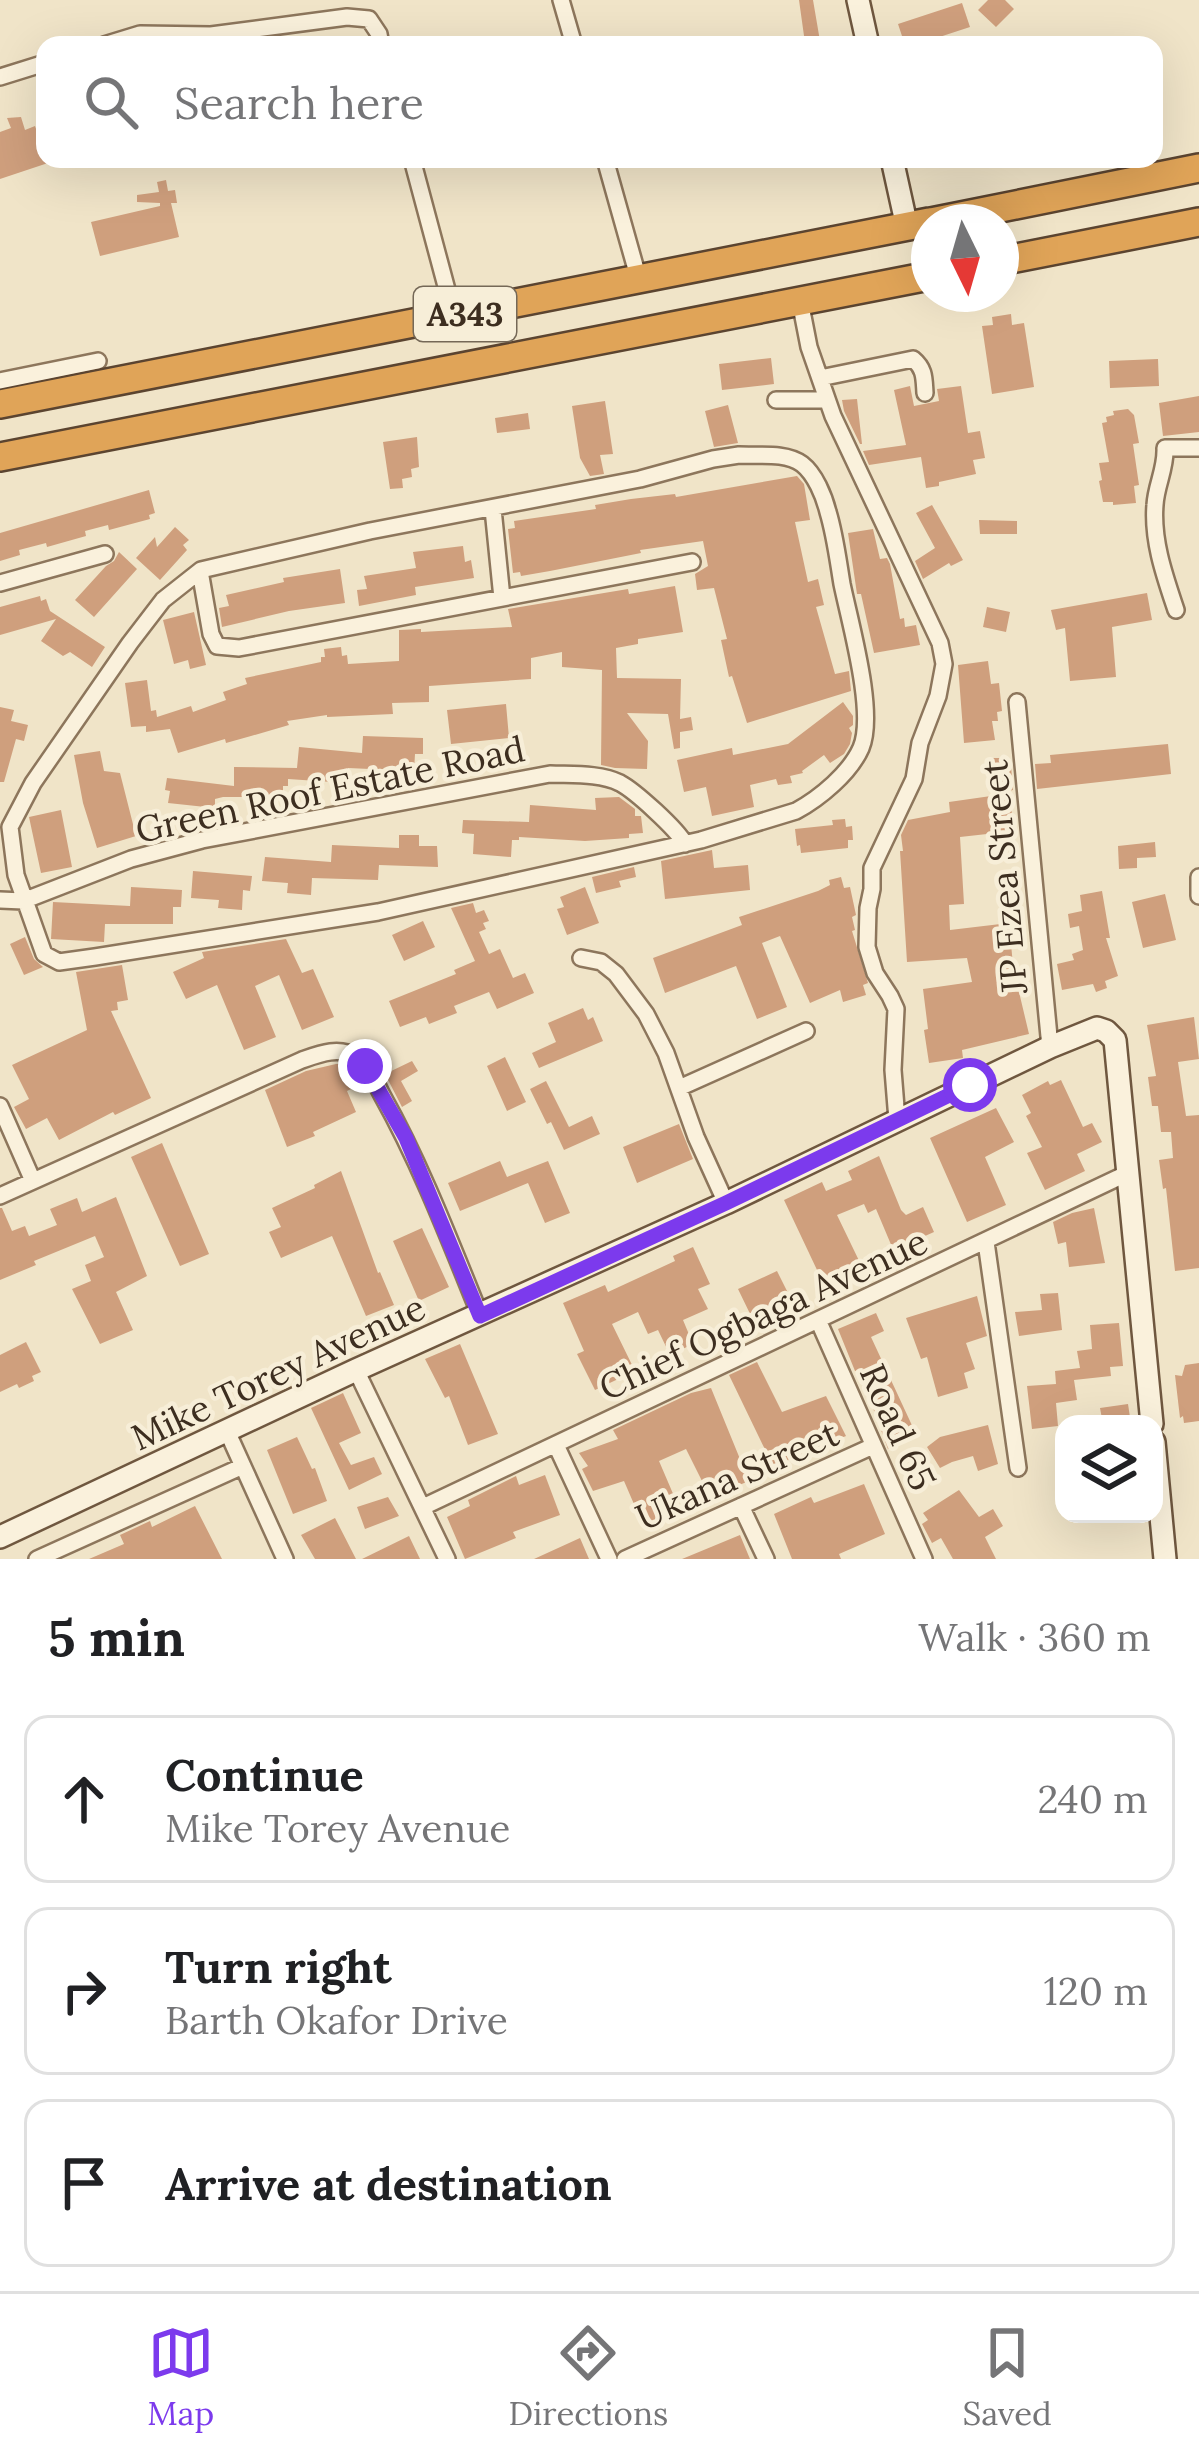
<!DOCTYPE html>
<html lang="en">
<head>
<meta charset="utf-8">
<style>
  :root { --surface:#fff; --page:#f2f2f2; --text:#202124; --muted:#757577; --line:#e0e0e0; --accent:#7c3aed }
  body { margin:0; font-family:Lora,serif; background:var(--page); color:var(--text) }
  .controls { position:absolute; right:36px; bottom:36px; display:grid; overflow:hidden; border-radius:24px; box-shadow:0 12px 48px #0002 }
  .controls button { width:108px; height:108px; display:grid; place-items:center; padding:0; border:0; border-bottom:3px solid var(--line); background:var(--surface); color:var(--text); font:60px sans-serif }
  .compass { position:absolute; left:911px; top:204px; width:108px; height:108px; border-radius:50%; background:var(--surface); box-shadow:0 12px 48px #0002; rotate:175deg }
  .stop { position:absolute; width:36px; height:36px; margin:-27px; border:9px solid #7c3aed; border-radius:50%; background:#fff }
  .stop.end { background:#7c3aed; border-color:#fff; box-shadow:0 3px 12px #0008 }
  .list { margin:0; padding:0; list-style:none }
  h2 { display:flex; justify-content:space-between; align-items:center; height:156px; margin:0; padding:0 48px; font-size:51px }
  h2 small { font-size:39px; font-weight:400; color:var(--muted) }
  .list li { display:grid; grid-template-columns:78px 1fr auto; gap:36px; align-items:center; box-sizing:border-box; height:168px; margin:0 24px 24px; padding:0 24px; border:3px solid var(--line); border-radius:24px }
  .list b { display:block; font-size:45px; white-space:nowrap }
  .list p { margin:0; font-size:39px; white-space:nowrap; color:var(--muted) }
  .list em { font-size:39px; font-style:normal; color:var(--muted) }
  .icon { flex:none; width:66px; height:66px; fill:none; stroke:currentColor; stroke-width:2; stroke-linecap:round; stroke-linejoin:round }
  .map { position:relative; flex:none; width:1199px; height:1559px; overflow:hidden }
  .search { position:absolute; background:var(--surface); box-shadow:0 12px 48px #0002; left:36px; right:36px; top:36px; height:132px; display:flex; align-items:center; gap:30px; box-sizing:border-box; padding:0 42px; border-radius:24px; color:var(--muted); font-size:45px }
  .sheet { height:732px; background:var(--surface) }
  nav { display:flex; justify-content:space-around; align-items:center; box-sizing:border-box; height:168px; border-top:3px solid var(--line); background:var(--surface); font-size:33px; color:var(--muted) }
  nav a { display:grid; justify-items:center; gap:6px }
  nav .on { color:var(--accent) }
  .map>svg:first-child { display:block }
</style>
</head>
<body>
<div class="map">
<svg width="1199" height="1559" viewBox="0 0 1199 1559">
  <rect width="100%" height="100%" fill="#f0e4c8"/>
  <path fill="#cf9f7d" d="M799 0H813L820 41 805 43Z
    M988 0H1005L1014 9 996 27 978 10Z
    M962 3 970 27 915 45H905L898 24Z
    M21 117 25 130 35 126 48 163 0 179V132L11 128 7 118Z
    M166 180 168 191 175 190 177 203H171L179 237 100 256 91 222 160 206V203L137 202V195L159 192 157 182Z
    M1011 314 1012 325 1024 323 1034 387 992 394 982 326 993 325 992 317Z
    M771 358 774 384 722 390 719 364Z
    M1158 359 1159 386 1110 388 1109 361Z
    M910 386 914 406 939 401 937 389 961 386 968 433 980 431 985 458 973 460 976 474 939 482V486L926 488 921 457 869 465 863 451 906 445 894 390Z
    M1199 396V432L1163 436 1159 403Z
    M857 399 862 444H860L844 411 842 400Z
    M605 401 613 454 600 455 604 474 590 476 580 458 572 406Z
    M728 405 738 443 714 447 705 411Z
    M1128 409 1134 415 1139 443 1133 444 1139 485 1134 486 1136 503 1113 505V502H1103L1099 481 1102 480 1099 463 1109 462 1102 423 1107 422 1106 417 1114 415 1113 411Z
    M528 413 530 429 497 433 495 418Z
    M417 437 419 467 411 469 412 477 402 479 403 488 390 489 383 442Z
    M797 476 804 484 810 520 795 522 808 582 818 579 824 605 816 607 835 674 849 671 851 691 747 723 732 676 729 677 721 640 727 639 714 588 697 590 695 574 708 566 703 541 640 550 641 553 550 571 521 576 520 572 513 573 508 529 515 528 514 521 596 509 595 505 631 499 675 494 676 497Z
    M149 490 155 513 149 515 150 519 109 530 108 525 85 531 86 536 47 547 46 543 19 550 20 555 0 561V533Z
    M932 505 963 560 951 566 949 563 923 579 915 561 935 548 916 513Z
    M979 520 1017 521V534H980Z
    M175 527 189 540 183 545 187 550 160 580 136 558 155 537 157 547Z
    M873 529 880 559 887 558 890 564 900 619 904 618 905 627 916 625 920 645 874 653 861 594H857L848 533Z
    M463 546 465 562 471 560 474 578 415 587 416 595 359 606 357 590 367 589 364 576 416 568 413 552Z
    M119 552 137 569 94 617 75 600 106 566 114 561Z
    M340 569 345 603 289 611 222 627 219 608 229 606 226 595 284 582 283 578Z
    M675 586 683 632 638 639V644L616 648 617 678 681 679 680 719 691 717 693 730 680 732V748L674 749 668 714 627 713 648 741 647 769 615 768 601 765 602 670 562 667V652L531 658V679L429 686V702L392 703 393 714 327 717V715L287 721 289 725 251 736 226 743 225 739 178 753 170 729 146 732V726L131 727 125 683 147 680 151 711 156 710 157 717 191 706 193 712 226 700 223 692 247 684 245 678 321 662V657H325L324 649 341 647 342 656 347 655 348 664 399 661V630L421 629V632L512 627 508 609 628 589 629 594Z
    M1147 593 1152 620 1112 627 1116 677 1070 681 1065 628 1056 630 1051 610Z
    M40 596 41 601 46 599 50 611 105 647 92 667 70 652 63 656 41 641 56 619 0 635V607Z
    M987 607 1010 612 1006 632 983 627Z
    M194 612 206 665 190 669 188 660 174 664 163 620Z
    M988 661 991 684 999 683 1002 711 997 712 998 721H992L995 740 964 743 958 665Z
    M843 702 853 716V725L849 728 852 733 850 744 844 754 830 763 824 755 802 771 803 773 790 776 792 783 778 785 776 779 750 785 754 807 712 816 706 787 684 792 677 760 732 748 733 755 788 744Z
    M506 704 509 738 451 744 447 710Z
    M0 707 14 710 11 721 28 725 24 741 16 739 4 782H0Z
    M363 736 423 738V754H415L414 771 348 768 347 783 288 779V786H283V797H223L215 799V808L168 803 170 791 165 790 167 778 234 786V767L297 768 299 747 362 753Z
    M1168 744 1171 774 1037 789 1035 764 1051 763 1050 755Z
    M100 751 104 771 120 773 136 836 97 848 83 803 74 755Z
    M991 758H1008V766H1011L1013 790 1009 791 1014 831 960 837 964 904 949 905 950 930 1009 923 1013 965H1017L1022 991 1019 992 1029 1034 962 1050 963 1058 929 1063 924 1030 928 1029 923 989 972 982 967 958 907 962 900 851H903L901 835 908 820 950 812 949 802 991 796Z
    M619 797 635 809V816H641L643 833 629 834V838L585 841 519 837V840H512L511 857 473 854 474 834 462 833 463 820 529 822 530 805 596 810 595 798Z
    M61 810 72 867 41 873 29 817Z
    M845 819 846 827 852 826 853 840H848V848L801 853 800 845 797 846 795 829 833 825 832 820Z
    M399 835H419V846H437L438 867 379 865 378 880 312 878 311 895 287 893 288 883 262 881 265 857 331 862 332 845 399 848Z
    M1155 842 1156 857 1137 858V868L1119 869 1118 846Z
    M712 850 714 868 748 865 750 890 665 899 661 861Z
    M634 867 636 877 619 881 621 887 596 893 592 877Z
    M193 871 252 876 250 891 243 890 242 910 218 908 219 900 191 898Z
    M841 877 844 888 850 887 856 915 852 917 855 930 852 931 868 983 863 985 866 995 843 1002 840 990 810 1003 780 936 762 943 787 1007 757 1019 736 966 665 993 653 958 742 925 739 917 818 891 830 885 829 880Z
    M131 887 182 890 181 907H173V924H105L104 942 51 939 53 902 130 906Z
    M585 887 599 923 567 935 557 909 564 907 560 897Z
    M1102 891 1110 938H1106L1118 976 1105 981 1107 988 1096 992 1093 984 1062 990 1057 964 1074 960 1072 954 1083 950 1079 926 1070 928 1068 914 1082 911 1080 895Z
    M1165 894 1176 940 1143 948 1132 902Z
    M473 903 476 913 484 910 489 921 483 923 486 929 479 932 489 954 500 949 513 978 525 973 534 993 497 1009 489 992 454 1006 457 1013 429 1024 426 1017 400 1027 389 1001 456 974 454 970 475 961 451 908Z
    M423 921 435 947 404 961 392 935Z
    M25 937 34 959 43 967 24 975 10 944Z
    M286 939 302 973 313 969 334 1017 302 1030 279 975 255 986 276 1037 244 1050 217 985 186 999 173 972 204 958 202 952Z
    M122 965 128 1000 117 1002 118 1010 111 1011 151 1098 115 1115 113 1112 59 1140 47 1118 26 1129 14 1107 29 1099 12 1065 87 1030 76 972Z
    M583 1008 588 1020 593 1017 603 1041 539 1068 532 1053 556 1042 548 1023Z
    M1194 1017 1199 1059 1178 1062 1186 1116 1199 1115V1268L1175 1271 1166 1188 1163 1189 1159 1160 1173 1158 1171 1132H1161L1158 1106H1152L1148 1077 1156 1076 1147 1025Z
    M505 1057 526 1102 507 1111 487 1066Z
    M412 1061 418 1071 401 1081 412 1101 402 1107 385 1074Z
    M336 1064H339L351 1089 347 1091 356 1112 313 1132 315 1136 287 1147 265 1090 306 1071Z
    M1061 1080 1083 1127 1092 1123 1102 1142 1077 1154 1085 1171 1045 1190 1027 1153 1042 1147 1026 1116 1031 1113 1022 1095 1048 1081 1050 1085Z
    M546 1081 569 1127 592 1116 600 1134 564 1150 551 1122 547 1124 530 1089Z
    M996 1108 1014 1142 985 1157 1006 1205 967 1222 930 1138Z
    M679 1124 693 1159 637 1183 623 1147Z
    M162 1143 209 1254 180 1266 131 1157Z
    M879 1156 901 1210 906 1215 923 1207 934 1232 916 1240 918 1244 895 1254 876 1209 868 1213 864 1204 837 1215 864 1271 826 1289 784 1200 822 1182 826 1191 852 1180 848 1171Z
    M500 1161 507 1177 548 1161 570 1213 545 1223 528 1183 460 1211 448 1183Z
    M341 1171 378 1273 380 1272 394 1305 366 1316 332 1236 281 1258 269 1232 281 1227 272 1208 315 1188 314 1185Z
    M116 1197 147 1276 116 1292 133 1330 100 1344 72 1289 91 1281 85 1265 104 1257 95 1236 34 1261 36 1265 0 1280V1208H2L12 1231 25 1226 29 1236 57 1225 50 1209 77 1198 82 1212Z
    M1094 1208 1105 1263 1069 1267 1066 1242 1058 1244 1053 1222 1072 1213Z
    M422 1228 449 1287 419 1301 393 1241Z
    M693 1247 710 1284 698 1289 708 1309 683 1320 693 1344 670 1355 658 1330 648 1334 638 1312 612 1324 635 1371 595 1390 577 1354 584 1351 563 1303 605 1285 608 1292 675 1261 673 1256Z
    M777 1271 793 1303 754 1322 738 1289Z
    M1058 1293 1062 1330 1019 1336 1015 1312 1042 1310 1040 1294Z
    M977 1296 987 1336 966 1343 975 1369 964 1373 968 1388 938 1397 927 1357 921 1359 906 1318Z
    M876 1313 884 1331 871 1337 916 1434 888 1449 859 1370 855 1371 838 1329Z
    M1119 1323 1123 1366 1110 1367 1111 1376 1074 1380 1077 1400 1056 1403 1058 1426 1032 1429 1027 1386 1056 1384 1055 1371 1080 1368 1077 1351 1092 1349 1090 1325Z
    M26 1342 41 1372 32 1376 34 1381 19 1388 17 1384 0 1392V1355Z
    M460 1344 498 1434 468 1445 449 1396 445 1398 425 1359Z
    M757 1362 782 1412 826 1396 846 1436 773 1466 729 1375Z
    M1199 1363V1421L1184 1423 1183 1416 1180 1418 1175 1375 1182 1376 1185 1365Z
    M711 1388 749 1481 710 1497 686 1449 659 1461 680 1510 643 1525 624 1481 593 1491 582 1469 588 1466 579 1453 618 1439 613 1430 691 1393Z
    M343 1393 361 1433 339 1443 351 1465 374 1457 382 1474 349 1490 311 1408Z
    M1128 1404 1131 1424H1103L1100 1408Z
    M988 1425 998 1464 978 1471 973 1456 952 1462 940 1468 927 1447 940 1437Z
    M297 1437 312 1469 315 1468 327 1501 293 1514 267 1450Z
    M545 1475 560 1515 513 1532 516 1538 465 1559 447 1517 470 1506 468 1500 516 1476 519 1485Z
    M864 1484 885 1534 839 1554 841 1559H792L774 1514 811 1497 814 1503Z
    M959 1490 979 1517 993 1509 1003 1526 985 1537 996 1559H953L941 1538 932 1543 922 1524 928 1520 923 1513Z
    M388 1497 399 1516 365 1529 357 1507Z
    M195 1506 222 1559H89L124 1544 120 1535 150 1521 152 1527Z
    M335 1518 356 1559H315L301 1535Z
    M740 1535 750 1559H682Z
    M409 1536 420 1559H362Z
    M580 1538 589 1559H534Z"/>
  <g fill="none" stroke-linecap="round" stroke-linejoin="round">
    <g stroke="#8d765c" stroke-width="20">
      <path id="street" d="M561 0 574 45
        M104 45 140 34 211 35 347 17 369 19 379 34 381 45
        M0 77 45 63
        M412 159 454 316
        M605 159 639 280
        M800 301 809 347 833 416 940 643 944 664 938 696 920 743 914 779 872 868V889L868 908 867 947 875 973 890 996 896 1009 893 1070 897 1120
        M820 378 913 359C925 369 924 378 925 393
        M0 381 98 361
        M776 400H827
        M739 455C759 456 786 452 802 464 815 474 824 496 828 512 835 535 838 560 842 584 850 623 876 713 861 748 850 773 820 798 796 811L701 840 378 912 95 957 59 962 44 954 16 875 10 827 33 783 130 643 163 600 201 570 370 531 640 479 713 459Z
        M493 509 502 598
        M200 571 211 634 217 646 239 648 692 562
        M0 583 105 554
        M1176 610C1165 577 1152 541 1155 505 1156 485 1166 469 1165 448H1199
        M1017 702 1050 1047
        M1199 877V896
        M0 900 23 901 131 859 202 840 550 774C572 775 600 773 620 783 635 791 677 829 685 844
        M581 958 601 962 616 974 646 1014 666 1053 696 1137 726 1203
        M679 1088 806 1031
        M0 1106 33 1181
        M0 1196 302 1060C319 1054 339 1046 356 1057 368 1064 375 1082 382 1095 421 1165 450 1241 480 1315
        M986 1242 1018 1468
        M818 1320 924 1559
        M356 1370 447 1559
        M227 1431 285 1559
        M556 1445 609 1559
        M741 1506 766 1559
        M423 1507 1128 1173
        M37 1559 243 1466
        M625 1559 873 1446"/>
    </g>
    <g stroke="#6f573f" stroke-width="26">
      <path id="secondary" d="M858 0 868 45
        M892 159 907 227
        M1154 1442 1165 1559
        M0 1537 356 1370 726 1203 1050 1047 1097 1028 1106 1031 1115 1040 1152 1424"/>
    </g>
    <g stroke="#5b4430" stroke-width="32">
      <path id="highway" d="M931 222 1199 168
        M1001 261 1199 222
        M0 404 929 222
        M0 457 929 276"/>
    </g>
    <use href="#street" stroke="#faf1dc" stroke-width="15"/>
    <use href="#secondary" stroke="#faf1dc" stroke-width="21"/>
    <use href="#highway" stroke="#e0a458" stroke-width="27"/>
  </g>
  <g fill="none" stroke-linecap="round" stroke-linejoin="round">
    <path stroke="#7c3aed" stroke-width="15" d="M365 1066 406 1138 480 1316 726 1203 970 1085"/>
  </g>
  <g text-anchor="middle" stroke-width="9" stroke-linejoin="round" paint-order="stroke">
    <rect fill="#f7eed8" stroke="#756857" stroke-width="3" x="414" y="287" width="102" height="54" rx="9"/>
    <g font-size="33" font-weight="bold" fill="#3d2e20">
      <text x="465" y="326">A343</text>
    </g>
    <g font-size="36" fill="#3d2e20" stroke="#f7eed8">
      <text transform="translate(330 789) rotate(-12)" y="13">Green Roof Estate Road</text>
      <text transform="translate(1004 877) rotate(-95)" y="13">JP Ezea Street</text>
      <text transform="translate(763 1314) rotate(-25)" y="13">Chief Ogbaga Avenue</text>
      <text transform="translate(278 1372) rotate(-25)" y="13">Mike Torey Avenue</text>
      <text transform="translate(898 1427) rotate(66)" y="13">Road 65</text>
      <text transform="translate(737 1475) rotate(-24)" y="13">Ukana Street</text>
    </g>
  </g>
</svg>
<div class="controls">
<button><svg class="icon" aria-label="layers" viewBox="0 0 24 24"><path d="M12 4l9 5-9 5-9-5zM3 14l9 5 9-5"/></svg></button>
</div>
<svg class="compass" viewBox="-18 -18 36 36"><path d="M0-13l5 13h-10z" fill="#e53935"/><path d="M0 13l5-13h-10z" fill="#757577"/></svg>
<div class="stop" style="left:970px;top:1085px"></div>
<div class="stop end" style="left:365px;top:1066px"></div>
<div class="search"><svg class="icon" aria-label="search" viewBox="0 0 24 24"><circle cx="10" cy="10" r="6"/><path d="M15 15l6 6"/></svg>Search here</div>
</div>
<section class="sheet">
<h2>5 min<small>Walk · 360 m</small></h2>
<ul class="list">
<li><svg class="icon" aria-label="ahead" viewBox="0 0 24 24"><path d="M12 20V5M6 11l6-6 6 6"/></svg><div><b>Continue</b><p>Mike Torey Avenue</p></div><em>240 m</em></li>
<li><svg class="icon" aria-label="right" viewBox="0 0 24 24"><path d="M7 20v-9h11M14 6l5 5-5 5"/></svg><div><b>Turn right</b><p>Barth Okafor Drive</p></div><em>120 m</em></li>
<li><svg class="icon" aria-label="arrive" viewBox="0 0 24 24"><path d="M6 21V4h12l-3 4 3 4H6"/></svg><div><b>Arrive at destination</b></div></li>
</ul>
</section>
<nav>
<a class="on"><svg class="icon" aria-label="map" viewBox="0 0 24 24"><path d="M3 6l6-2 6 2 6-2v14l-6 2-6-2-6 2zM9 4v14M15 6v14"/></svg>Map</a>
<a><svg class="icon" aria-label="directions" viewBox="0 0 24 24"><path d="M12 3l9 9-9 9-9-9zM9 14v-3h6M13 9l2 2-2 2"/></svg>Directions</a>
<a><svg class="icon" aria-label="saved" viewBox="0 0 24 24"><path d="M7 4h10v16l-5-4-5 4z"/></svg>Saved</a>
</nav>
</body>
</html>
